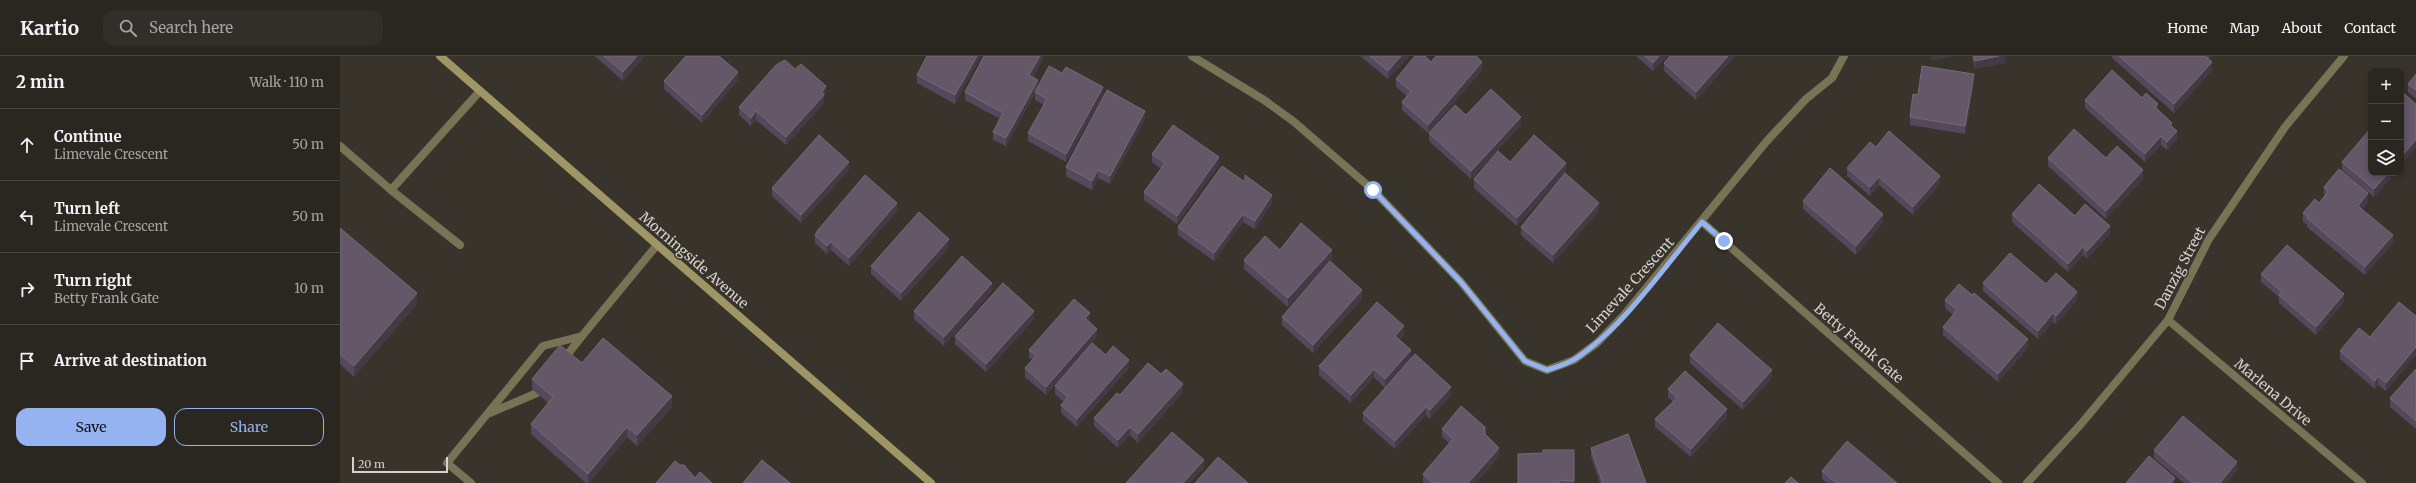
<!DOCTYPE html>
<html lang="en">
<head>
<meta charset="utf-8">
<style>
  :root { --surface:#2a2721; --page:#322f2a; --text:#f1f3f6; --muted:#a5a5a5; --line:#46443f; --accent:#95b2f1 }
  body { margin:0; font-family:Merriweather,serif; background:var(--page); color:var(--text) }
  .controls { position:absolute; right:12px; top:12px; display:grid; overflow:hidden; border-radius:8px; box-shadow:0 2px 6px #0003 }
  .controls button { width:36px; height:36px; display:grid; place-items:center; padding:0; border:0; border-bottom:1px solid var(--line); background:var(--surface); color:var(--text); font:20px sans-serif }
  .scale { position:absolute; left:12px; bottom:10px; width:96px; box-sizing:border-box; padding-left:4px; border:2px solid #d5d2cd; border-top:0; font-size:11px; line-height:14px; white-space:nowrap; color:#d5d2cd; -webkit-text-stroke:3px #38342c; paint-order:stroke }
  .stop { position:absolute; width:12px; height:12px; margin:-9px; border:3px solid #95b2f1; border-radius:50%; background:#fff }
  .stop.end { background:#95b2f1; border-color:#fff; box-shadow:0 1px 4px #0008 }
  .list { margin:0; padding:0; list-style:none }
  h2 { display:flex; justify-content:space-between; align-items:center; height:52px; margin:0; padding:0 16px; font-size:17px }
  h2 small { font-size:13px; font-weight:400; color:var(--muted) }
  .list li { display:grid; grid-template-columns:26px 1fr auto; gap:12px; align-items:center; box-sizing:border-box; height:72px; padding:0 16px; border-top:1px solid var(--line) }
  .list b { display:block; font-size:15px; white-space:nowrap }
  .list p { margin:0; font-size:13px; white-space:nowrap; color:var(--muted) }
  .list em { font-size:13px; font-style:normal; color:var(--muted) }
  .actions { display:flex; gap:8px; padding:12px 16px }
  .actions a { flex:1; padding:9px 0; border:1px solid var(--accent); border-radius:12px; text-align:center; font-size:14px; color:var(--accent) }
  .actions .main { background:var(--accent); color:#111 }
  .icon { flex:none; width:22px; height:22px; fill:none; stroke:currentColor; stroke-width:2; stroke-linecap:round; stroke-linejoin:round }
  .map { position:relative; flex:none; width:2076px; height:427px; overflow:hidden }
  header { display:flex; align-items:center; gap:24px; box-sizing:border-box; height:56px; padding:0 20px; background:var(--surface); border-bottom:1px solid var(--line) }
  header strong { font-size:19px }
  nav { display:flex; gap:22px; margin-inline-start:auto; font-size:14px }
  .search { width:280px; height:36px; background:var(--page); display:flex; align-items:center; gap:10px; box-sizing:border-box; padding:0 14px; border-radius:12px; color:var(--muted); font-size:15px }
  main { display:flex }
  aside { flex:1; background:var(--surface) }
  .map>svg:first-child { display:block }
</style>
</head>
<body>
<header>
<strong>Kartio</strong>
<div class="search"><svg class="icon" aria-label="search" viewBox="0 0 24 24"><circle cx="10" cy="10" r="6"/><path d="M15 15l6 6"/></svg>Search here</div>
<nav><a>Home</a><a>Map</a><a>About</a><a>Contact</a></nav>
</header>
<main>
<aside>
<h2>2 min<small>Walk · 110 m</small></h2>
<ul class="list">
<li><svg class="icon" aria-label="ahead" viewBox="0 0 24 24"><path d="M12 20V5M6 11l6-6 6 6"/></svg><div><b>Continue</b><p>Limevale Crescent</p></div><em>50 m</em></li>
<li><svg class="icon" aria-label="left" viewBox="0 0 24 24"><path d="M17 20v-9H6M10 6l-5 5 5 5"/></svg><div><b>Turn left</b><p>Limevale Crescent</p></div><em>50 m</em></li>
<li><svg class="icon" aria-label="right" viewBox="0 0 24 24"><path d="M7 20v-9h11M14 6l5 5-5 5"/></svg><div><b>Turn right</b><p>Betty Frank Gate</p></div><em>10 m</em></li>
<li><svg class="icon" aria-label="arrive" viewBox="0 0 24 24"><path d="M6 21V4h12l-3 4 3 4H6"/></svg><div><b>Arrive at destination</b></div></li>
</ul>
<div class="actions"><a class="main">Save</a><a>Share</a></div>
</aside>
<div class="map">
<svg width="2076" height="427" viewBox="0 0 2076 427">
  <rect width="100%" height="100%" fill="#38342c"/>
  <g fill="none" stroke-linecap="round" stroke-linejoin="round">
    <path stroke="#787354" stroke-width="8" d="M0 90 51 134 140 35
      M51 134 120 189
      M224 303 242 280
      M150 357 197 337
      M131 427 107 407 203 290 242 280 317 189"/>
    <path stroke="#787354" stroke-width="8" d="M852 0 924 44 953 65 1033 134 1121 226 1185 305 1207 314 1234 304 1257 287 1284 259 1426 86 1466 43 1492 22 1504 0
      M1362 166 1658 427
      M1828 264 2022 427
      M1687 427 1741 368 1828 264 1869 183 1945 71 2004 0"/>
    <path stroke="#9e9664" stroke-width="8" d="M100 0 591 427"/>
  </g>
  <path fill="#56485c" d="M255 0H304V1L283 25Z
    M587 0H641L615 48 577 27V19Z
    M703 0V2L693 21 698 31 763 39 726 106 688 85V77L704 49 695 44V37L666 90 653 84V76L660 63 625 44V36Z
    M1020 0H1069L1048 23Z
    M1296 0H1327L1313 15Z
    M1330 0H1395L1356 44 1324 15V7Z
    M1632 0H1665V7L1635 13Z
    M1772 0H1872L1869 4 1872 14 1834 57 1772 2Z
    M1091 6 1142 14 1088 77 1062 54V46L1067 40 1056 31V23Z
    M455 13 486 38 484 40V47L446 89 416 64 411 70 399 59V51Z
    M2076 18V43L2068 36V28Z
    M398 24 362 67 324 33V25Z
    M1634 27 1625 78 1570 69V61L1578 39Z
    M1802 42 1818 54 1832 71 1837 83 1827 94 1821 89 1805 106 1745 52V44Z
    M1126 59 1181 69 1131 123 1089 85V77Z
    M805 63 770 128 758 122 752 134 726 120V111Z
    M1536 91 1600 128 1573 159 1539 129 1530 140 1507 120V112Z
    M812 98 879 109 837 168 804 144V136L821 113 812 106Z
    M1708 102H1766L1803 123 1766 163 1708 110Z
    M1170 106 1226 115 1177 170 1134 132V123Z
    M2002 106 2031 117H2055L2034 141 2002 114Z
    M509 114 461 167 432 140V132Z
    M1984 131 2028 146 2022 153 2053 187 2025 219 1967 171V168L1963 166V157L1979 147 1985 140 1984 139Z
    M1463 145 1543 166 1516 199 1463 153Z
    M932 147 915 173 903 166 874 205 838 179V171Z
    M557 155 509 210 491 194 487 198 475 187V179Z
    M1259 155 1213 207 1181 179V171Z
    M1672 158 1735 160 1770 178 1747 203 1743 199 1728 216 1672 166Z
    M0 172 77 248 14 321 0 308Z
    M609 191 561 245 531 218V210Z
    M940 194 992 202 948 251 904 213V204Z
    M1921 218 2004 246 1976 279 1939 247V241L1921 226Z
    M1643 227 1706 228 1737 244 1716 268 1713 266 1698 283 1643 235Z
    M652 235 604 290 574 263V255Z
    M1022 243 973 297 942 269V261Z
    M1605 244 1688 292 1658 326 1603 279V271L1613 259 1605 252Z
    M2076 260V299L2046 335 2038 329 2035 333 2000 303V295Z
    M694 263 646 316 615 288V280Z
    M750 265 749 266 757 281 706 339 685 321V312L692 304 689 302V294Z
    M1064 279 1059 284 1071 302 1111 339 1090 363 1086 359 1055 393 1023 365V357L1045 332 1034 321 1011 347 979 319V310Z
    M766 299 789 312 737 371 721 357V349L724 346 715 338V330Z
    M1350 299 1432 322 1403 354 1350 307Z
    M242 307 332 351 297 390 287 381 249 427H246L191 378V368L208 347 192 333V323Z
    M2076 313V373L2050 351V342Z
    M821 318 843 336 798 387 790 379 778 392 754 370V362L780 339Z
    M1328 333 1387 361 1351 401 1315 371V363L1333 346 1328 341Z
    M1102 373 1145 378 1159 400 1136 427H1084L1083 426V418L1109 387 1102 381Z
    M1251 392 1306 427H1260L1251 400Z
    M1234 394V427H1178L1203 397Z
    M1814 394 1897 414 1887 427H1844L1814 402Z
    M1482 415 1557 427H1487L1482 423Z"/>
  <path fill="#443a43" d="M297 0H304V1L283 25V16Z
    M637 0H641L615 48V39Z
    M700 0H703V2L689 27V19Z
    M1061 0H1069L1048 23V15Z
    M1319 0H1327L1313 15V7Z
    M1388 0H1395L1356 44V36Z
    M1591 0H1615L1591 5Z
    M1659 0H1665V7L1635 13V5Z
    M1869 0H1872L1869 4Z
    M1142 6V14L1088 77V69Z
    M1872 6V14L1834 57V48Z
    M398 16V24L362 67V59Z
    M1634 18V27L1625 78V70Z
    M698 24V32L666 90V82Z
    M486 30V38L484 40V47L446 89V81Z
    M763 31V39L726 106V98Z
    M1818 48V56L1815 51Z
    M416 55V64L411 70V62Z
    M805 55V63L770 128V120Z
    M1181 61V69L1131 123V115Z
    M1837 75V83L1827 94V86Z
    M1821 80V89L1805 106V98Z
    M2076 84V92L2061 110V101Z
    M879 101V109L837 168V160Z
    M509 106V114L461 167V159Z
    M1226 107V115L1177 170V162Z
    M758 114V122L752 134V125Z
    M1803 114V123L1766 163V155Z
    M2048 117H2055L2034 141V133Z
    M1600 120V128L1573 159V151Z
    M1539 121V129L1530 140V131Z
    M2028 137V146L2018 158V150Z
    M932 139V147L915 173V165Z
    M557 147V155L509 210V202Z
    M1259 147V155L1213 207V199Z
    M903 158V166L874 205V197Z
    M1543 158V166L1516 199V190Z
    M1770 170V178L1747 203V195Z
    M2053 179V187L2025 219V211Z
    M609 183V191L561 245V237Z
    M491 186V194L487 198V190Z
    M1743 191V199L1728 216V208Z
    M992 194V202L948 251V242Z
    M652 227V235L604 290V281Z
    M1022 234V243L973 297V289Z
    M1737 236V244L1716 268V260Z
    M77 237V248L14 321V310Z
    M2004 238V246L1976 279V271Z
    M694 255V263L646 316V308Z
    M750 257V265L745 270V262Z
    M1713 257V266L1698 283V275Z
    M1064 270V279L1055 288V280Z
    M757 273V281L706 339V331Z
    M1688 283V292L1658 326V318Z
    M2076 291V299L2046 335V327Z
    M1071 294V302L1045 332V323Z
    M789 304V312L737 371V363Z
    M1034 313V321L1011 347V339Z
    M1432 314V322L1403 354V346Z
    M2038 320V329L2035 333V325Z
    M843 328V336L798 387V378Z
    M1111 331V339L1090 363V354Z
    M332 340V351L297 390V379Z
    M1086 351V359L1055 393V385Z
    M1387 353V361L1351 401V393Z
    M287 371V381L249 427H248V418Z
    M790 371V379L778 392V384Z
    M1159 392V400L1136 427H1128Z
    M864 404V412L850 427H843Z
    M1897 406V414L1887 427H1880Z
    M1835 422V427H1831Z"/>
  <path fill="#635768" stroke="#756a78" d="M264 0H297L283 16Z
    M346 0H379L398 16 362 59 324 25Z
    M587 0H637L615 39 577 19Z
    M644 0H700L689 19 698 24 666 82 653 76 663 57 625 36Z
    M1030 0H1061L1048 15Z
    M1075 0H1085L1091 6 1096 0H1136L1142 6 1088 69 1062 46 1071 35 1056 23Z
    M1305 0H1319L1313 7Z
    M1330 0H1388L1356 36 1324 7Z
    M1634 0H1659L1635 5Z
    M1779 0H1865L1872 6 1834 48Z
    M445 4 455 13 461 8 486 30 482 36 484 39 446 81 416 55 411 62 399 51 436 9Z
    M709 10 722 17 726 11 763 31 726 98 688 77 707 43 695 36Z
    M1582 10 1634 18 1625 70 1570 61 1573 38 1578 39Z
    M1772 14 1802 42 1806 37 1818 48 1815 51 1832 67 1830 69 1837 75 1827 86 1821 80 1805 98 1745 44Z
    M2076 18V34L2068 28Z
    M1151 33 1181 61 1131 115 1089 77 1115 49 1126 59Z
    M767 34 805 55 770 120 758 114 752 125 726 111Z
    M2062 36 2076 48V84L2061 101V37Z
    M833 69 879 101 837 160 804 136 825 107 812 98Z
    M2031 72V117H2048L2034 133 2002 106Z
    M1734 73 1766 102 1777 90 1803 114 1766 155 1708 102Z
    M1549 75 1600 120 1573 151 1539 121 1530 131 1507 112 1530 86 1536 91Z
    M479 79 509 106 461 159 432 132Z
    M1194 79 1226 107 1177 162 1134 123 1158 95 1170 106Z
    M882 110 905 126V119L932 139 915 165 903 158 874 197 838 171Z
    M1490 112 1543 158 1516 190 1463 145Z
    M1999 113 2028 137 2018 150 2053 179 2025 211 1967 162 1968 160 1963 157 1975 143 1979 147 1988 136 1984 131Z
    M1225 117 1259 147 1213 199 1181 171Z
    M525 119 557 147 509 202 491 186 487 190 475 179 478 174Z
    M1699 128 1735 160 1745 148 1770 170 1747 195 1743 191 1728 208 1672 158Z
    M579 156 609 183 561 237 531 210Z
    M961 167 992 194 948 242 904 204 925 180 940 194Z
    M0 172 77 237 14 310 0 298Z
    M1947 189 2004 238 1976 271 1939 239 1942 236 1921 218Z
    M1670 197 1706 228 1716 217 1737 236 1716 260 1713 257 1698 275 1643 227Z
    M622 200 652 227 604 281 574 255Z
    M990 205 1022 234 973 289 942 261Z
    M663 227 694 255 646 308 615 280Z
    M1619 228 1632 239 1634 237 1688 283 1658 318 1603 271 1617 254 1605 244Z
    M734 243 750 257 745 262 757 273 706 331 685 312 696 300 689 294Z
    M1037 246 1064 270 1055 280 1071 294 1045 323 1034 313 1011 339 979 310Z
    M2059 246 2076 260V291L2046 327 2038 320 2035 325 2000 295 2019 272 2030 281Z
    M1378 267 1432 314 1403 346 1350 299Z
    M263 282 332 340 297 379 287 371 248 418 191 368 213 341 192 323 220 289 242 307Z
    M752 287 766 299 773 290 789 304 737 363 721 349 728 341 715 330Z
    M1075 298 1111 331 1090 354 1086 351 1055 385 1023 357Z
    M808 307 821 318 826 313 843 328 798 378 790 371 778 384 754 362 777 337 780 339Z
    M2076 313V365L2050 342Z
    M1345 315 1387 353 1351 393 1315 363 1337 342 1328 333Z
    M1121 350 1145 371V378L1159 392 1128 427H1093L1083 418 1113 383 1102 373Z
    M1843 360 1897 406 1880 427H1853L1814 394Z
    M832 376 864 404 843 427H786Z
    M1288 378 1306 427H1263L1251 392Z
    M1507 385 1557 427H1496L1482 415Z
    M1203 394H1234V425L1219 424V427H1178V398L1203 397Z
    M1809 400 1835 422 1831 427H1786Z
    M878 401 908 427H855Z
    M422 404 450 427H403Z
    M335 405 340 409H344L355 422 360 416 372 427H316Z
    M1451 421 1458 427H1445Z"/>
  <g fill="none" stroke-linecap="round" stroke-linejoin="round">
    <path stroke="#95b2f1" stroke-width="5" d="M1033 134 1121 226 1185 305 1207 314C1216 311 1227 308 1235 303 1283 272 1325 210 1362 166L1384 185"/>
  </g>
  <g text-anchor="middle" stroke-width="3" stroke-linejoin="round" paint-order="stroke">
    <g font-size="14" fill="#d5d2cd" stroke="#38342c">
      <text transform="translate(354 204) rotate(41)" y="5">Morningside Avenue</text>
      <text transform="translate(1840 212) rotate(-62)" y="5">Danzig Street</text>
      <text transform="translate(1290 229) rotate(-48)" y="5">Limevale Crescent</text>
      <text transform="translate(1519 287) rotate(41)" y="5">Betty Frank Gate</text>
      <text transform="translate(1933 336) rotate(40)" y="5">Marlena Drive</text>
    </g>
  </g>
</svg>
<div class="controls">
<button>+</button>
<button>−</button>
<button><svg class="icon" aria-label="layers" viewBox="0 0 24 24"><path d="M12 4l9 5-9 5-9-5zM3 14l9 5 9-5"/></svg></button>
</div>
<div class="scale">20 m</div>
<div class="stop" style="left:1033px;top:134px"></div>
<div class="stop end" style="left:1384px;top:185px"></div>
</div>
</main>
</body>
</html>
